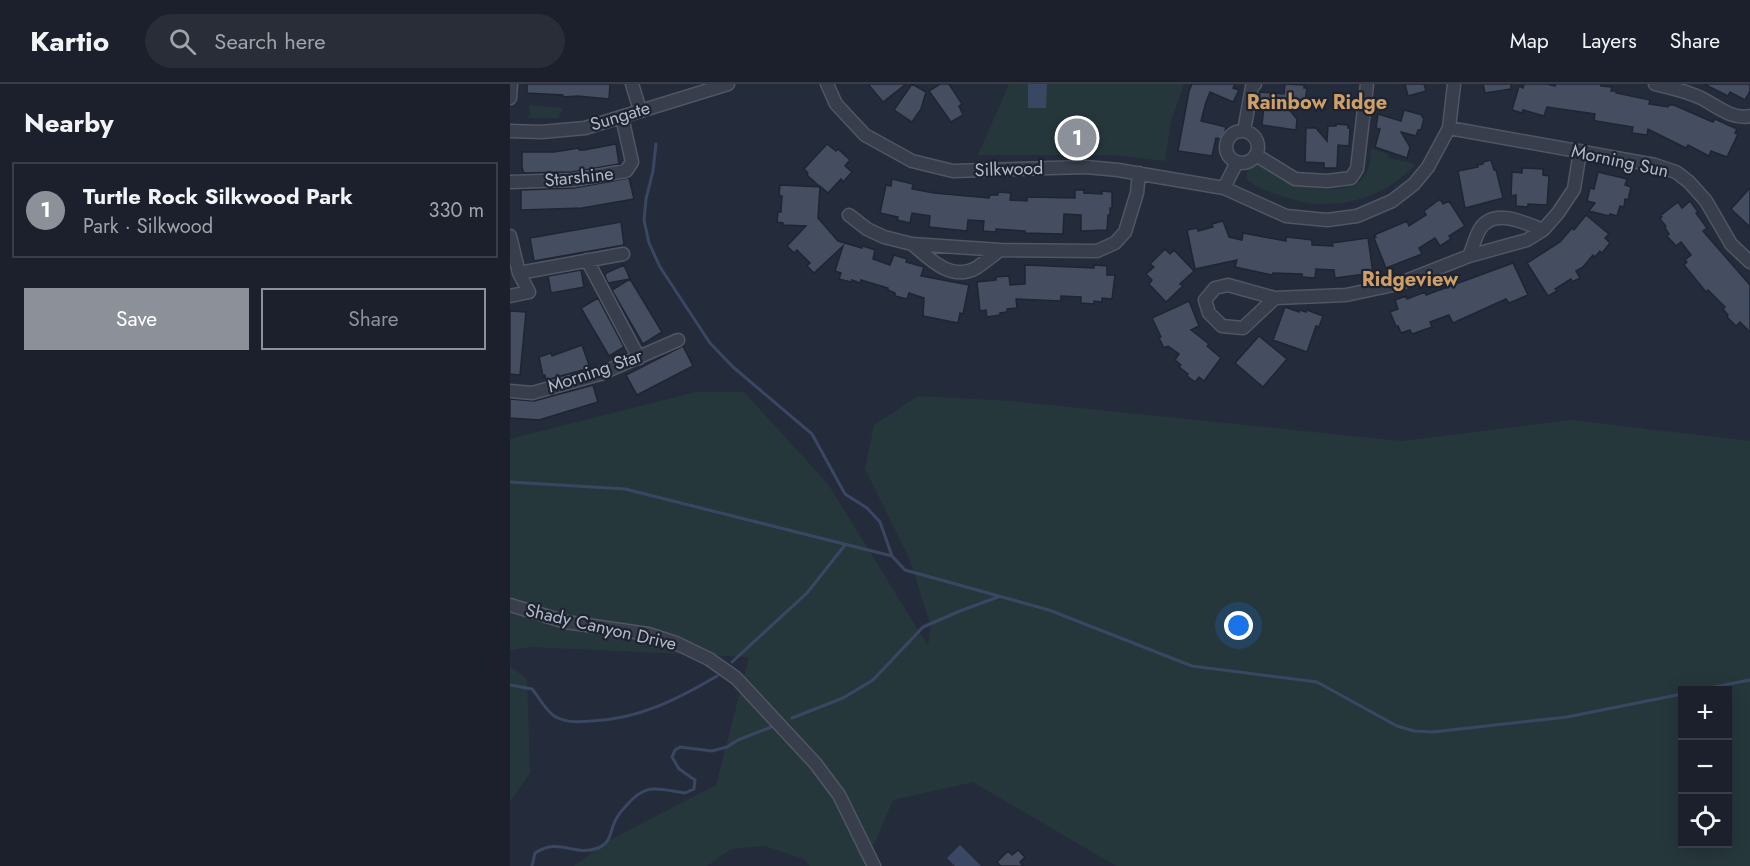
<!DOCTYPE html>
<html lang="en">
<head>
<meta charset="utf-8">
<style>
  :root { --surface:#1b202c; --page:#282d38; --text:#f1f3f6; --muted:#a0a3a9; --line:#393e48; --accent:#8c9099 }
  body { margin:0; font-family:Jost,sans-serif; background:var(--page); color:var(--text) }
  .controls { position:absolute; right:18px; bottom:18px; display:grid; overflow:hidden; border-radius:0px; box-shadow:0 3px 15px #0003 }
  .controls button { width:54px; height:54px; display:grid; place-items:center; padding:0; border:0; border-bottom:2px solid var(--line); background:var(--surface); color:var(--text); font:30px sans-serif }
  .you { position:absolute; left:729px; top:542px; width:21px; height:21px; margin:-15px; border:4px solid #fff; border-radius:50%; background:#1a73e8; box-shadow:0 0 0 9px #1a73e833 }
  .badge { display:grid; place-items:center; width:39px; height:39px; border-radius:50%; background:var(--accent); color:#fff; font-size:20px; font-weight:700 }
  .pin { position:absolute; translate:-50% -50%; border:3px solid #fff; box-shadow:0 2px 6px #0006 }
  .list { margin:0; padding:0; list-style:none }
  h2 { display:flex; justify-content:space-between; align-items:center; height:78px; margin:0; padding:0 24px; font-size:26px }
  h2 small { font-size:20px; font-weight:400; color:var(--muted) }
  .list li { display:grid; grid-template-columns:39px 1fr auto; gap:18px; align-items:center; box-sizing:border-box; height:96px; margin:0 12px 12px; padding:0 12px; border:2px solid var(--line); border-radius:0px }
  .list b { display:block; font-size:22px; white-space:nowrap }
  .list p { margin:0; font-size:20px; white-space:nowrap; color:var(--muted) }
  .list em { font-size:20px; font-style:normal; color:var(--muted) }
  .actions { display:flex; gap:12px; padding:18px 24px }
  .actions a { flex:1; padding:14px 0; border:2px solid var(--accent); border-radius:0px; text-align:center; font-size:21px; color:var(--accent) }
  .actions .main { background:var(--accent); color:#fff }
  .icon { flex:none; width:33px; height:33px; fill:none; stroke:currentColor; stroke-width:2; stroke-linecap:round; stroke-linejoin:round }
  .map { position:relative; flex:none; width:1240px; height:782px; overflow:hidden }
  header { display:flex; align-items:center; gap:36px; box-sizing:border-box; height:84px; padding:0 30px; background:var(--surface); border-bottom:2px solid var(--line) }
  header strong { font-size:28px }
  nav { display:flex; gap:33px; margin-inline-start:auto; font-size:21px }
  .search { width:420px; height:54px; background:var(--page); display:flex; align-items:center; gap:15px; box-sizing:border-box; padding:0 21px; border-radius:33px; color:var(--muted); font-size:22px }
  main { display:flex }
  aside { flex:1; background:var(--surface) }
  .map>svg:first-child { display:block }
</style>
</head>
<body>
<header>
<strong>Kartio</strong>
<div class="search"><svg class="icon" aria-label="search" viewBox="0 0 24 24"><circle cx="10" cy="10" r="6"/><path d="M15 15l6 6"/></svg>Search here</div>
<nav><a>Map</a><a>Layers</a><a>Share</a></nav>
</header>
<main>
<aside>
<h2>Nearby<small></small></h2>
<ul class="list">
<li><span class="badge">1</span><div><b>Turtle Rock Silkwood Park</b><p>Park · Silkwood</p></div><em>330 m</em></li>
</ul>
<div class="actions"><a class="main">Save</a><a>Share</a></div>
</aside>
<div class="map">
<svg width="1240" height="782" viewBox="0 0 1240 782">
  <rect width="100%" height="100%" fill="#242b3b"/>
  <path fill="#26373c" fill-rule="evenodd" d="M499 0H674L661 38 655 77 601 71H468Z
    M19 21 53 24 49 31 50 34H21L17 33 20 30Z
    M861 64 878 70V73C887 78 897 76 905 81 888 98 870 110 846 116 833 120 818 120 805 120 792 119 748 106 739 97 735 93 737 89 738 84 742 81 742 80 747 81 756 82 767 93 775 97 787 102 800 104 812 105 844 107 861 99 861 64Z
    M186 308H234L318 400 418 562 421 543 400 476 355 385 364 341 408 312 502 317 891 357 1061 336 1240 357V782H606L463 698 383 716 360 770 366 782H300L294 775 255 762 221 765 197 782H64L96 758 206 701 239 573 20 563 0 566V355ZM1172 606H1218V760H1172Z
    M0 582 17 595 20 689 0 718Z"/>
  <path fill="#3a4763" d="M518 0H537L536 24H518Z
    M450 761 471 782H445L437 774Z"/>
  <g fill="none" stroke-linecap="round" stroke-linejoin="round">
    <path stroke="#3a4763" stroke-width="3" d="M146 60 143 87 136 115 134 136 139 159 150 183 200 259 223 283 302 350 335 410 357 424 370 438 382 472 395 486 539 526 682 582 807 598 887 642 904 647 923 648 1057 633 1172 610
      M0 398 115 405 382 472
      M222 578 297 509 335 461
      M0 601 22 605C29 613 37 629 46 633 57 639 70 638 82 637 129 635 168 615 207 592
      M1188 606 1240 596
      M282 634 333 614 363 596 413 543 450 527 488 513
      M22 782 25 769C50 753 63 773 88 764 99 760 100 751 103 742 106 733 110 728 116 722 136 698 147 705 175 709L184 705 185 696 169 685 162 673 165 666 170 663 202 667 217 663 228 656 261 643"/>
  </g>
  <path fill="#454e60" stroke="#1f2532" stroke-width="1.5" d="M17 0H100L99 15 68 12 53 13V11L17 9Z
    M358 0H396L373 18Z
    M402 0 416 8 411 25 402 38 384 26Z
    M430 0H439L452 20 449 22 453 31 441 38 419 7Z
    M682 0H725L723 4 729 6 723 18 700 8 696 18 691 37 716 43 713 56 706 54 702 72 668 67 679 7Z
    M775 0 794 1V4H797L795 17H792L791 23 776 22 787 35 786 46 752 41 754 21H750L751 17H749L750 8 774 10Z
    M895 0H914L916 7 898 12Z
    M973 0H1001V5L975 9Z
    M1014 0H1037L1045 2V0H1091V2L1102 3 1101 7H1106V9L1140 16 1139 20 1158 23 1159 21H1164L1198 36 1203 38 1205 35 1227 45 1225 49 1228 50 1217 73 1201 67 1199 72 1178 61 1176 64 1138 45 1137 51 1122 49 1123 43 1086 37 1084 36 1085 30 1037 23 1034 32 1013 26 1012 29 1002 26 1009 2 1013 4Z
    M1194 0H1240V7L1235 16 1220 8 1218 12Z
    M894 26 912 31V33L914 34 911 46H908L906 52 891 48 900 63 897 74 865 63 870 45 866 44 868 30 891 37Z
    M826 40 838 41V44H840L839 62 828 61 827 84H814V79L795 78 796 44H806L817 57 818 42H826Z
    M106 60 109 80 62 88 14 89 12 84V68H44L69 64V66H74Z
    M317 60 326 67 328 65 340 76 335 82 342 88 333 98 331 95 318 109 310 102 308 134 328 157 352 164 353 162 365 166 363 175 380 181 384 171 397 175 396 178 414 183 411 192 459 201 453 230 450 229 448 239 413 232 414 214 399 209 397 215 385 212V209L378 206V204L351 196 350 199 342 196 341 198 329 195 331 189 325 187 333 162 304 189 297 182 300 179 287 166 284 169 277 162 296 142 273 141V139L267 138 268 128H271L272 112 269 111 270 101 310 103 297 91 298 89 294 85Z
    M981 76 984 86H986L993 114 955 124 948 87 968 83 967 81 973 80V78Z
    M1012 84 1033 85V91L1039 92 1037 121 1018 120V123L1006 122V111L1001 112 1002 88 1012 89Z
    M1088 88 1117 95 1115 101 1121 103 1118 116 1115 115 1114 123 1110 122 1107 132 1100 130 1099 132 1079 127 1085 119 1077 117 1080 104 1084 105Z
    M119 94 124 115 72 124 11 126V106L64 104Z
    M382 95 403 100 402 105 424 109 479 114 480 111H488V108L501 109 500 116 517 117V113L565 114V106H574V109L592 110V107L602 108V124H600V131H598L597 146 571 147V131L554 130 553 150 515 149V147L486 145V148L473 147 474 137 458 136 457 147 419 143 420 132 402 129 400 139 387 136 388 133 370 129 376 101 381 102Z
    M1240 104V143L1221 125Z
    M930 115 933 120 939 117 955 142 939 152 941 155 930 162 925 154 909 164 912 170 876 184 864 154 866 153 864 151 897 137 899 142 916 131 914 127Z
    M1180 117 1188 128 1186 129 1197 144 1193 147 1240 201V248L1230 238 1226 242 1217 233 1218 231 1213 225 1215 223 1198 206 1196 208 1174 181 1177 178 1175 176 1181 171 1171 158 1166 162 1157 152 1159 150 1155 144 1156 142 1150 135 1152 133 1150 132 1168 118 1172 124Z
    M1076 131 1099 150 1095 154 1100 159 1092 169 1090 167 1085 173 1083 171 1073 183 1066 187 1070 194 1062 198 1061 195 1045 205 1047 207 1038 212 1017 179 1050 158 1062 144 1064 146Z
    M713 137 719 153 732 156 733 149 776 157V153L795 155 802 156V161L823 162 822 159 858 154 863 189 825 194 824 186 806 185 805 194 792 193V190L763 189 762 191 725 183 727 176 685 185 677 146 687 144 688 147 703 143 702 140Z
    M111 138 114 161 24 177 20 154Z
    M655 165 660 170 664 166 684 187 670 200 673 202 656 218 639 200 642 196 636 190 644 183 640 180Z
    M1003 179 1018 211 999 219 996 215 943 239 939 231 920 238 922 243 902 250 900 246 891 249 888 242H886L880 228 888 225 885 216 896 212 897 215 915 208 916 211Z
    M114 181 120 195 98 199 95 192 96 189Z
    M515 181 584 184V181L597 182V191H605L602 215 592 214V218L584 217V220L571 219V213L551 212V217L506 215 507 224 497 225V228L490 229V231L477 233 476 226 470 227 467 198 486 196V193L499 192 500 201 515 200Z
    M71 186 74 203 41 209 38 192Z
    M120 195 152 248 133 260 102 206Z
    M88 214 114 263 99 272 71 224Z
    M679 217 689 242 681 246 699 260 697 262 711 274 694 297 689 293 685 298 677 292 678 290 669 283 671 281 665 276 669 270 658 262 654 264 649 254 651 253 642 234Z
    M775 223 789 228 790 226 796 228 797 226 813 232 809 243 806 242 797 268 763 256Z
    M0 227 16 228 10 291 0 290Z
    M749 252 777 275 753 303 725 279Z
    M72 261 80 284 36 296 35 291 33 292 29 273 41 269 42 272Z
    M173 262 183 282 127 311 116 291Z
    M83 301 88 318 29 336 0 334V315L24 317Z
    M508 766 515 773 510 778 513 782H491L487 778 498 767 502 771Z"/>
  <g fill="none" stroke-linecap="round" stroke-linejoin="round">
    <g stroke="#505663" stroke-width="15">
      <path id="minor" d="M122 0 130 26
        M317 0 326 20 355 51 402 77 443 87 576 83 608 86 714 104 776 132 817 136 847 132 882 117 904 100 918 83 939 44 944 0
        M1145 0C1161 4 1177 7 1191 14 1207 22 1222 36 1240 32
        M0 14 1 0
        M939 44 1145 81 1166 88 1179 98 1196 117 1221 160 1240 178
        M0 47 31 48 75 44 218 0
        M734 47 742 3 745 0
        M716 63a16 16 0 1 1 32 0a16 16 0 1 1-32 0Z
        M746 71 785 95 817 97 841 94 847 85 857 0
        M0 98 63 96 116 87 122 78 112 33
        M714 104 727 78
        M339 131 357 145 374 153 402 160 490 166 587 167 605 159 615 148 627 109 629 89
        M0 152 9 189 19 208 0 212
        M402 160C420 175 441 198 466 184 474 179 482 172 490 166
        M959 172C963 164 965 153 970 145 984 123 1015 139 1033 146
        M77 176 129 274
        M9 189 113 170
        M765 214 733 244 712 242 699 229 695 216 705 204 718 201 765 214 836 211 888 200 959 172 1017 156 1033 146 1048 129 1064 105 1070 67
        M0 307 22 309 90 290 168 256
        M0 521 56 538 138 550 166 559 199 575 226 594 305 679 329 711 364 782"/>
    </g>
    <use href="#minor" stroke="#383e4b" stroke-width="12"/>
  </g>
  <g text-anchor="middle" stroke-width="4.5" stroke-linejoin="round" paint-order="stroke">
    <g font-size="18" fill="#b3b9c7" stroke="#1d2330">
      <text transform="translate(110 32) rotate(-17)" y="6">Sungate</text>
      <text transform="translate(1110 77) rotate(12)" y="6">Morning Sun</text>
      <text transform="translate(499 85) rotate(-2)" y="6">Silkwood</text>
      <text transform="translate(69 93) rotate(-6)" y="6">Starshine</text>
      <text transform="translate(85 287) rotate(-19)" y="6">Morning Star</text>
      <text transform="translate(91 543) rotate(13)" y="6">Shady Canyon Drive</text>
    </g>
    <g font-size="20" font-weight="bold" fill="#cf9f66" stroke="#1d2330">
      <text x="807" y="25">Rainbow Ridge</text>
      <text x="900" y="202">Ridgeview</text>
    </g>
  </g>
</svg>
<div class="controls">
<button>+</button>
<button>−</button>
<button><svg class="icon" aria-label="locate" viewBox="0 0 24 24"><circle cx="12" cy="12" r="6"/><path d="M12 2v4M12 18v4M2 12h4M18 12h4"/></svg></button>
</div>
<div class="you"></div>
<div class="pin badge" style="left:567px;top:54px">1</div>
</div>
</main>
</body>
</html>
